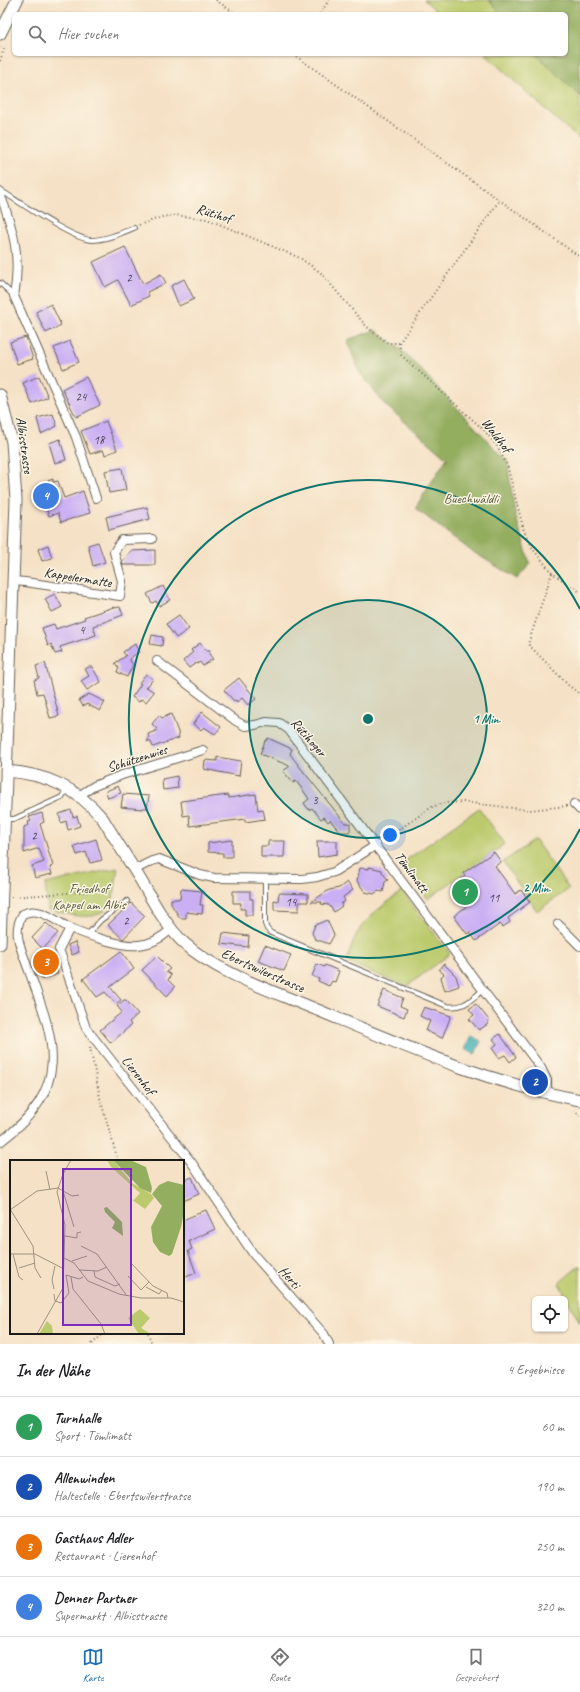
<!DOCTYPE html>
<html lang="de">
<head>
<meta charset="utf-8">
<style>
  :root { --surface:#fff; --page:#f6f6f6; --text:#202124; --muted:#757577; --line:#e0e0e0; --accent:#1f6fb2 }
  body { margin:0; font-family:Caveat,sans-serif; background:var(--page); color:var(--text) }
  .controls { position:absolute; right:12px; bottom:12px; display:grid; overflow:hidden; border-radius:6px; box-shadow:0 1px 3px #0004 }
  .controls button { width:36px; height:36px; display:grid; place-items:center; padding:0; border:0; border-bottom:1px solid var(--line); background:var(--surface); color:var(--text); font:20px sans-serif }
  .you { position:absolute; left:390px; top:835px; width:14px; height:14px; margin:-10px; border:3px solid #fff; border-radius:50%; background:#1a73e8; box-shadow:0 0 0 6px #1a73e833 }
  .badge { display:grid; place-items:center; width:26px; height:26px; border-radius:50%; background:var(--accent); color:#fff; font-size:13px; font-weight:700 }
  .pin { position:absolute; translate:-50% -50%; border:2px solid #fff; box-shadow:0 1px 4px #0006 }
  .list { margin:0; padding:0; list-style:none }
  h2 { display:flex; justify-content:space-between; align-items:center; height:52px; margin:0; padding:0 16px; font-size:17px }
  h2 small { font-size:13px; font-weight:400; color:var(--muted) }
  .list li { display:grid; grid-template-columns:26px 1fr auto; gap:12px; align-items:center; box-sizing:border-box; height:60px; padding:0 16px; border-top:1px solid var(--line) }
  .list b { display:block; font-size:15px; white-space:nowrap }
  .list p { margin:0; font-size:13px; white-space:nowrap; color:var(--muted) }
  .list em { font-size:13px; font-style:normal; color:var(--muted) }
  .icon { flex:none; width:22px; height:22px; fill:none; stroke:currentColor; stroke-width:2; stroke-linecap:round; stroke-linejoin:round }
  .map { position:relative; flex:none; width:580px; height:1344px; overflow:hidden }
  .search { position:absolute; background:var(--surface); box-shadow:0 1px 3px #0004; left:12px; right:12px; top:12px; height:44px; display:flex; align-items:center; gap:10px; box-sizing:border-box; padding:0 14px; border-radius:6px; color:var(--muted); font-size:15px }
  .sheet { height:292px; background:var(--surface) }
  nav { display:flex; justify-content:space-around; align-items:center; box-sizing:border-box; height:56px; border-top:1px solid var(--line); background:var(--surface); font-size:11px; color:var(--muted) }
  nav a { display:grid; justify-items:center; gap:2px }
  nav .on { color:var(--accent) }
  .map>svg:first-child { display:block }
</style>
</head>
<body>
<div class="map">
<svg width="580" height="1344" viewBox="0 0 580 1344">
  <rect width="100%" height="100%" fill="#fcf5e5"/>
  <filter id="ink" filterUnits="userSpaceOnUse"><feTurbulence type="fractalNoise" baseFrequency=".025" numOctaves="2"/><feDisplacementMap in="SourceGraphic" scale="8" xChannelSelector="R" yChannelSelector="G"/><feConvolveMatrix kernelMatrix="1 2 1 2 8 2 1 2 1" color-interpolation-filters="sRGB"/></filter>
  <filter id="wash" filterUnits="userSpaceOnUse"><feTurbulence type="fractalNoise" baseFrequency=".012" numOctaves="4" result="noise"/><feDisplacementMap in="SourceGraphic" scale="16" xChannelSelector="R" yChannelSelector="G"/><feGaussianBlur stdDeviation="0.9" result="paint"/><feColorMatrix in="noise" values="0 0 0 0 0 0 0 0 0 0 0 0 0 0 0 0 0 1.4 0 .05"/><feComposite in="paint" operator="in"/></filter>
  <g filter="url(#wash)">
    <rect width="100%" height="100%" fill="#f5e1c5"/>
    <path fill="#bbca6d" stroke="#6c7344" d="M424 0H489L500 14H440Z
      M485 54H537L580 89V139L558 121Z
      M479 808 505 844 428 899 402 863Z
      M535 840 569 889 537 911 503 862Z
      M118 868C116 877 116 886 114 895 105 928 71 914 48 910L45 884Z
      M402 891 450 954 406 987 347 962C355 923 373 914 402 891Z
      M580 1265V1323L559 1283Z"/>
    <path fill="#94ae60" stroke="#58653e" d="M489 0H580V96L536 54H566V14H500Z
      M375 330 404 352 507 461 515 514 530 564 517 579 470 550 415 508 447 458 384 404 359 371 347 340Z"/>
    <path fill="#40b0b8" stroke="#2e666a" d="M471 1036 481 1041 475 1054 465 1049Z"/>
    <g id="blocks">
      <path fill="#caaff4" d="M125 247 143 284 161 274 166 283 147 292 149 296 131 305 118 280 105 287 93 262Z
        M184 279 194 299 179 306 171 286Z
        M51 304 61 325 46 333 36 312Z
        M26 337 33 359 17 364 10 342Z
        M70 341 79 362 63 369 54 348Z
        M39 376 48 397 32 404 23 383Z
        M86 377 100 405 76 417 62 389Z
        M53 414 57 426 41 434 37 418Z
        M106 421 117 450 105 455 103 450 90 454 81 431Z
        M60 439 66 460 55 463 49 443Z
        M122 468 126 490 109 493 105 471Z
        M53 479V482L58 481 64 498 83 491 90 513 61 522 58 513 49 516 37 485Z
        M147 507 150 519 109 530 106 517Z
        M98 542 105 562 93 566 88 545Z
        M48 545 52 558 42 561 38 549Z
        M155 550V565H123L122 562 131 551Z
        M163 586 170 600 159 606 156 601 152 603 147 594Z
        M55 594 62 607 52 612 45 599Z
        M114 607V608L120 607 123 615 93 626 96 635 60 647 62 652 55 654 51 644 48 646 42 628 54 624 56 629 85 619 84 617Z
        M179 615 189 629 176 638 166 624Z
        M152 635 163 637 162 646 150 644Z
        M200 643 206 651H210L209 654 213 659 203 666 200 662 197 664 196 663 189 668 183 661 193 652 191 650Z
        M135 644 139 652 129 659 133 665 127 677 117 672 119 668 115 663 126 656 123 652Z
        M45 663 59 716 50 718 44 696 43 693 37 694 34 680 39 678 36 666Z
        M89 667H92L101 682 87 690 81 681 89 676 85 669Z
        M146 674 153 679 147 687 145 686 154 692 146 702 141 699 139 702 132 697 141 684 139 683Z
        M239 678 256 699 248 705 242 698 237 702 236 700 234 701 224 690Z
        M89 694 105 702 100 711 87 704 83 706 79 700Z
        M202 712 221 727 215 734 204 727 201 730 193 724Z
        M171 714 178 732 179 738 153 747 151 742 147 741 149 738 148 734 158 730 152 724 159 715 162 718Z
        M268 738 292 749 290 754 299 766 345 823H350V832H340L330 820 328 822 324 817 321 819 312 808 309 810 304 803 309 799 305 793 296 781 293 783 283 771 290 766 260 754 265 741H266Z
        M217 757 241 761 239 776 204 769 205 760 217 761Z
        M177 776 178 788 163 790 162 779Z
        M118 786 121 793 108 798 106 791Z
        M123 794 149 796 147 808H143L142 809 121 807Z
        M256 794 258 810 263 809 265 819 245 822V819L190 826 189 815 183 816 181 801 228 795 229 798Z
        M71 810 73 817 77 816 80 826 68 830 66 821 61 823 59 814Z
        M42 813 44 822 40 824 53 866 50 867 52 874 35 878 32 866 44 862 39 848 24 853V827L29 825 28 822 31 821 29 817Z
        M96 839 102 860 90 863 86 852 77 855 74 846Z
        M232 840V857H223V853L208 852V843Z
        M268 841H285L284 857H261V846H268Z
        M317 841H337V854L318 857Z
        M494 852 501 862 495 866 515 894 521 890 530 902 508 918 510 922 503 927 500 924 476 941 470 932 467 934 454 916 467 906 452 886 465 876 463 873Z
        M369 867 382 870V872L388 880 385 882 383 892 378 891 374 894 365 892 357 881 360 868 369 869Z
        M347 882 353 890 343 897 345 901 341 904 342 906 334 912 329 905 321 904 322 902H311L329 890 339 888Z
        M181 889 202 891 200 905H203L202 914 186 912V918H180L171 904V899H180Z
        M233 891H250V899H253V915H245V909H240L241 903H233Z
        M279 893 308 894V902H299V911L274 910V900L278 901Z
        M131 903 145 916 123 939 108 925Z
        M327 920 334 935 329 944 315 939 312 933 315 925Z
        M46 923 58 933 43 949 32 938Z
        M223 933 249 936 248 947 221 944Z
        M75 942 79 952 72 955 68 945Z
        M265 945 291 955 284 971 258 961Z
        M121 951 134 969 110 987 121 1000 116 1004 105 992 97 997 83 979Z
        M52 954 58 974 42 979 36 959Z
        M157 956 170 969 166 972 171 975 168 980 175 987 167 996 142 970Z
        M317 964 324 967 325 965 339 971 335 982 332 981 329 986 318 981 319 979 312 976Z
        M444 964 456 976 459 986 445 991 441 977 444 974 439 970Z
        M384 990 403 998 400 1006 407 1009 404 1017 377 1006Z
        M124 1000H126L138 1014 129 1022 131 1025 111 1043 100 1030 122 1012 117 1006Z
        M476 1004 489 1020 488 1024 479 1030 469 1019 474 1015 469 1009Z
        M424 1007 451 1016 442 1038 426 1031 430 1021 420 1016Z
        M500 1034 516 1057 510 1062 505 1055 499 1058 492 1048 497 1044 493 1039Z
        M192 1177 199 1194 183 1201V1181Z
        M206 1210 215 1229 189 1241 192 1249 188 1251 196 1273 183 1278V1220Z"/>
    </g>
  </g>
  <g filter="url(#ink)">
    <use href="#blocks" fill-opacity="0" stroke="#686157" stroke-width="1"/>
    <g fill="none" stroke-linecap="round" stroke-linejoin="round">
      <g stroke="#686157" stroke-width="6">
        <path id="lane" d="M0 190C18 201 73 240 92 240 106 240 121 233 134 228
          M0 283 14 296
          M6 819H14L62 797 66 790
          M265 878V924L267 929 271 933 447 1006C464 1009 470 1000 483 990
          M88 934 101 920 127 901"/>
      </g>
      <g stroke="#686157" stroke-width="10">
        <path id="street" d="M0 194C14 230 21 258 14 296L76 437 96 498
          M13 581 25 582 120 596 122 581 114 552 122 540 152 539
          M157 661 236 721 245 726 255 725 266 722 279 723 289 730 541 1068 547 1080V1094
          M80 795 94 786 122 775 203 750
          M574 804 580 810
          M134 870 152 861 159 859 200 875 214 878 302 879 317 877 334 872 376 845
          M558 924 580 946
          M70 928 59 949 86 1028 192 1163 254 1255 324 1334 329 1344
          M0 1142C77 1084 53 1037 25 960 19 944 13 929 23 914 39 905 56 922 70 928 86 935 122 947 138 945 151 944 162 938 171 929"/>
      </g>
      <g stroke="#686157" stroke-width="13">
        <path id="secondary" d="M0 34 17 0
          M0 395 12 442 16 500 0 944
          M6 771C47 774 77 788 103 819 115 839 128 859 140 879 153 901 165 925 184 943 217 973 273 991 315 1009 402 1045 487 1083 580 1100"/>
      </g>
      <path stroke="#686157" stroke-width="2" stroke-dasharray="1 3" stroke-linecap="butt" d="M216 0 236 14
        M320 14 329 0
        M293 54 580 257
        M0 61 4 49 1 47
        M139 225 162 217 175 215 207 219 300 258 320 272 367 327 388 343H399
        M399 343 401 355 484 430 497 446 507 465 524 531 533 549 552 573 580 592
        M399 343 499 201
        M552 573 528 644 568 685 580 694
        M382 841 432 807 444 803 463 802 530 810 567 806
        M11 897 108 890
        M90 1047 100 1098 118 1161
        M574 1110 580 1116
        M148 1333 152 1344
        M92 1344 104 1333"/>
      <use href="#lane" stroke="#fff" stroke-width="4"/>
      <use href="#street" stroke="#fff" stroke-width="8"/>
      <use href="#secondary" stroke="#fff" stroke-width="11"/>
    </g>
  </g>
  <circle cx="368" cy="719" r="119" fill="#0f766e" fill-opacity=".12"/>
  <g fill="none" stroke="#0f766e" stroke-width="2">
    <circle cx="368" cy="719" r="119"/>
    <path d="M580 829A239 239 0 1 1 580 609"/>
  </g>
  <g text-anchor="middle" stroke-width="3" stroke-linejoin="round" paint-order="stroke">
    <g font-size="12" fill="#484152">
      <text x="129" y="282">2</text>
      <text x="81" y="401">24</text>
      <text x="99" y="444">18</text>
      <text x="82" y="634">4</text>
      <text x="315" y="804">3</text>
      <text x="34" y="840">2</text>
      <text x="494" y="902">11</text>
      <text x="291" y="906">14</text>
      <text x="126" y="925">2</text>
    </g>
    <g font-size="14" fill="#1c1c1c" stroke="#fcf5e5">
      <text transform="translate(214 213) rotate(17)" y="5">Rütihof</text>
      <text transform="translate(497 435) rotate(52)" y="5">Waldhof</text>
      <text transform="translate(25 445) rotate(82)" y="5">Albisstrasse</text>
      <text transform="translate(78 577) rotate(9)" y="5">Kappelermatte</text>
      <text transform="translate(309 737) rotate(49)" y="5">Rütihoger</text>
      <text transform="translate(137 758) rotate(-18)" y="5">Schützenwies</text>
      <text transform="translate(412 872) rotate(53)" y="5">Tömlimatt</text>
      <text transform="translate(263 970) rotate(24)" y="5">Ebertswilerstrasse</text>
      <text transform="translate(139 1075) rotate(52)" y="5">Lierenhof</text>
      <text transform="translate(290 1277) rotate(49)" y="5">Herti</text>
    </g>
    <g font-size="14" fill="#545938" stroke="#fcf5e5">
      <text x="471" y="503">Buechwäldli</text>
      <text x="89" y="893">Friedhof<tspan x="89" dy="16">Kappel am Albis</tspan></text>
    </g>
  </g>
  <g transform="translate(10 1160)">
    <rect width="174" height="174" fill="#f5e1c5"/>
    <path d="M103 0 122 23 141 34 144 38 135 49 121 39 124 40 130 33 101 7 97 0ZM130 149 140 158 131 168 141 174H129L118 158ZM37 161 42 166 43 174H29Z" fill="#bbca6d"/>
    <path d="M103 0H120L136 7 142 28 141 33 130 28ZM158 21 174 25V51L171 67 162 94 159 96 150 92 143 82 141 67 152 46 142 34 149 25ZM97 47 112 62 113 76 102 68 105 62 95 52 94 48Z" fill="#94ae60"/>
    <path fill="none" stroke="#9e9281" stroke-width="1" d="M36 11 40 30M48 28 62 36 69 35M53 31 64 67M0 49 23 86 25 108 31 118M0 50 27 31 48 28M55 76 67 78V73L71 72M71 86 87 94 117 136M0 94H25L54 109M3 94 9 117 13 120M54 98 64 103 78 121 109 134 131 138H161L174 142M62 101 77 96M120 102 143 126 157 133 158 138M9 108 25 103M69 110 88 111 97 107M84 111 85 117 105 126 110 124M118 116 131 130 139 122M61 117 63 129 91 164 95 174M136 127 149 134 152 130M44 129 42 120 45 106M44 134 45 141 51 143 59 133 56 115 69 119 73 117M27 174 53 128 55 65 47 32 53 14 61 0"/>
    <path fill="#7b2cbf" fill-opacity="0.15" stroke="#7b2cbf" stroke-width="2" d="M53 9H121V165H53Z"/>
    <rect width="174" height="174" fill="none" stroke="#1c1c1c" stroke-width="2"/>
  </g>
  <circle cx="368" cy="719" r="6" fill="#0f766e" stroke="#fcf5e5" stroke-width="2"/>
  <g font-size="12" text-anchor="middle" font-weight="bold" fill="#0f766e" stroke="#fcf5e5" stroke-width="3" stroke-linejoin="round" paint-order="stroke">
    <text x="487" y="723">1 Min.</text>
    <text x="537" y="892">2 Min.</text>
  </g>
</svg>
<div class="controls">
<button><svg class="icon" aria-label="locate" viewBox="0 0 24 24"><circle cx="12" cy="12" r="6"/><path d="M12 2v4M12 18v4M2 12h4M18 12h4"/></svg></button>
</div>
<div class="you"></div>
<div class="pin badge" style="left:465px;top:892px;background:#2e9e5b">1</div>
<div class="pin badge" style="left:535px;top:1082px;background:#1a4fb4">2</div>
<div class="pin badge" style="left:46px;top:962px;background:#e8710a">3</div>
<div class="pin badge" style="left:46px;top:496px;background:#3f7fe0">4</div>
<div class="search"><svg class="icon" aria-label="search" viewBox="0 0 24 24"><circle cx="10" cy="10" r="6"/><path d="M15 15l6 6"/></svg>Hier suchen</div>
</div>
<section class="sheet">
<h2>In der Nähe<small>4 Ergebnisse</small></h2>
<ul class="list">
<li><span class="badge" style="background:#2e9e5b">1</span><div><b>Turnhalle</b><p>Sport · Tömlimatt</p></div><em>60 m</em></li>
<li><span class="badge" style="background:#1a4fb4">2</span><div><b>Allenwinden</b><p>Haltestelle · Ebertswilerstrasse</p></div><em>190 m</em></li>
<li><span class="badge" style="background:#e8710a">3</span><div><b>Gasthaus Adler</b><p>Restaurant · Lierenhof</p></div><em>250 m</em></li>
<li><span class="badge" style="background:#3f7fe0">4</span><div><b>Denner Partner</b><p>Supermarkt · Albisstrasse</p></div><em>320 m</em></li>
</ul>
</section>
<nav>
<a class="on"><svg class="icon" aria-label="map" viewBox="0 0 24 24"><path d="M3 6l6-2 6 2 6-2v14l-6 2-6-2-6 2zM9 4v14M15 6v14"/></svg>Karte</a>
<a><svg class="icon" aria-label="directions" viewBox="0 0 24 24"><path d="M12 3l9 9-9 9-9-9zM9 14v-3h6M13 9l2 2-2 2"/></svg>Route</a>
<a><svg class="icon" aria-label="saved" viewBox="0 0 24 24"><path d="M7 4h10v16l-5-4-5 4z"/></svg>Gespeichert</a>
</nav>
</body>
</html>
